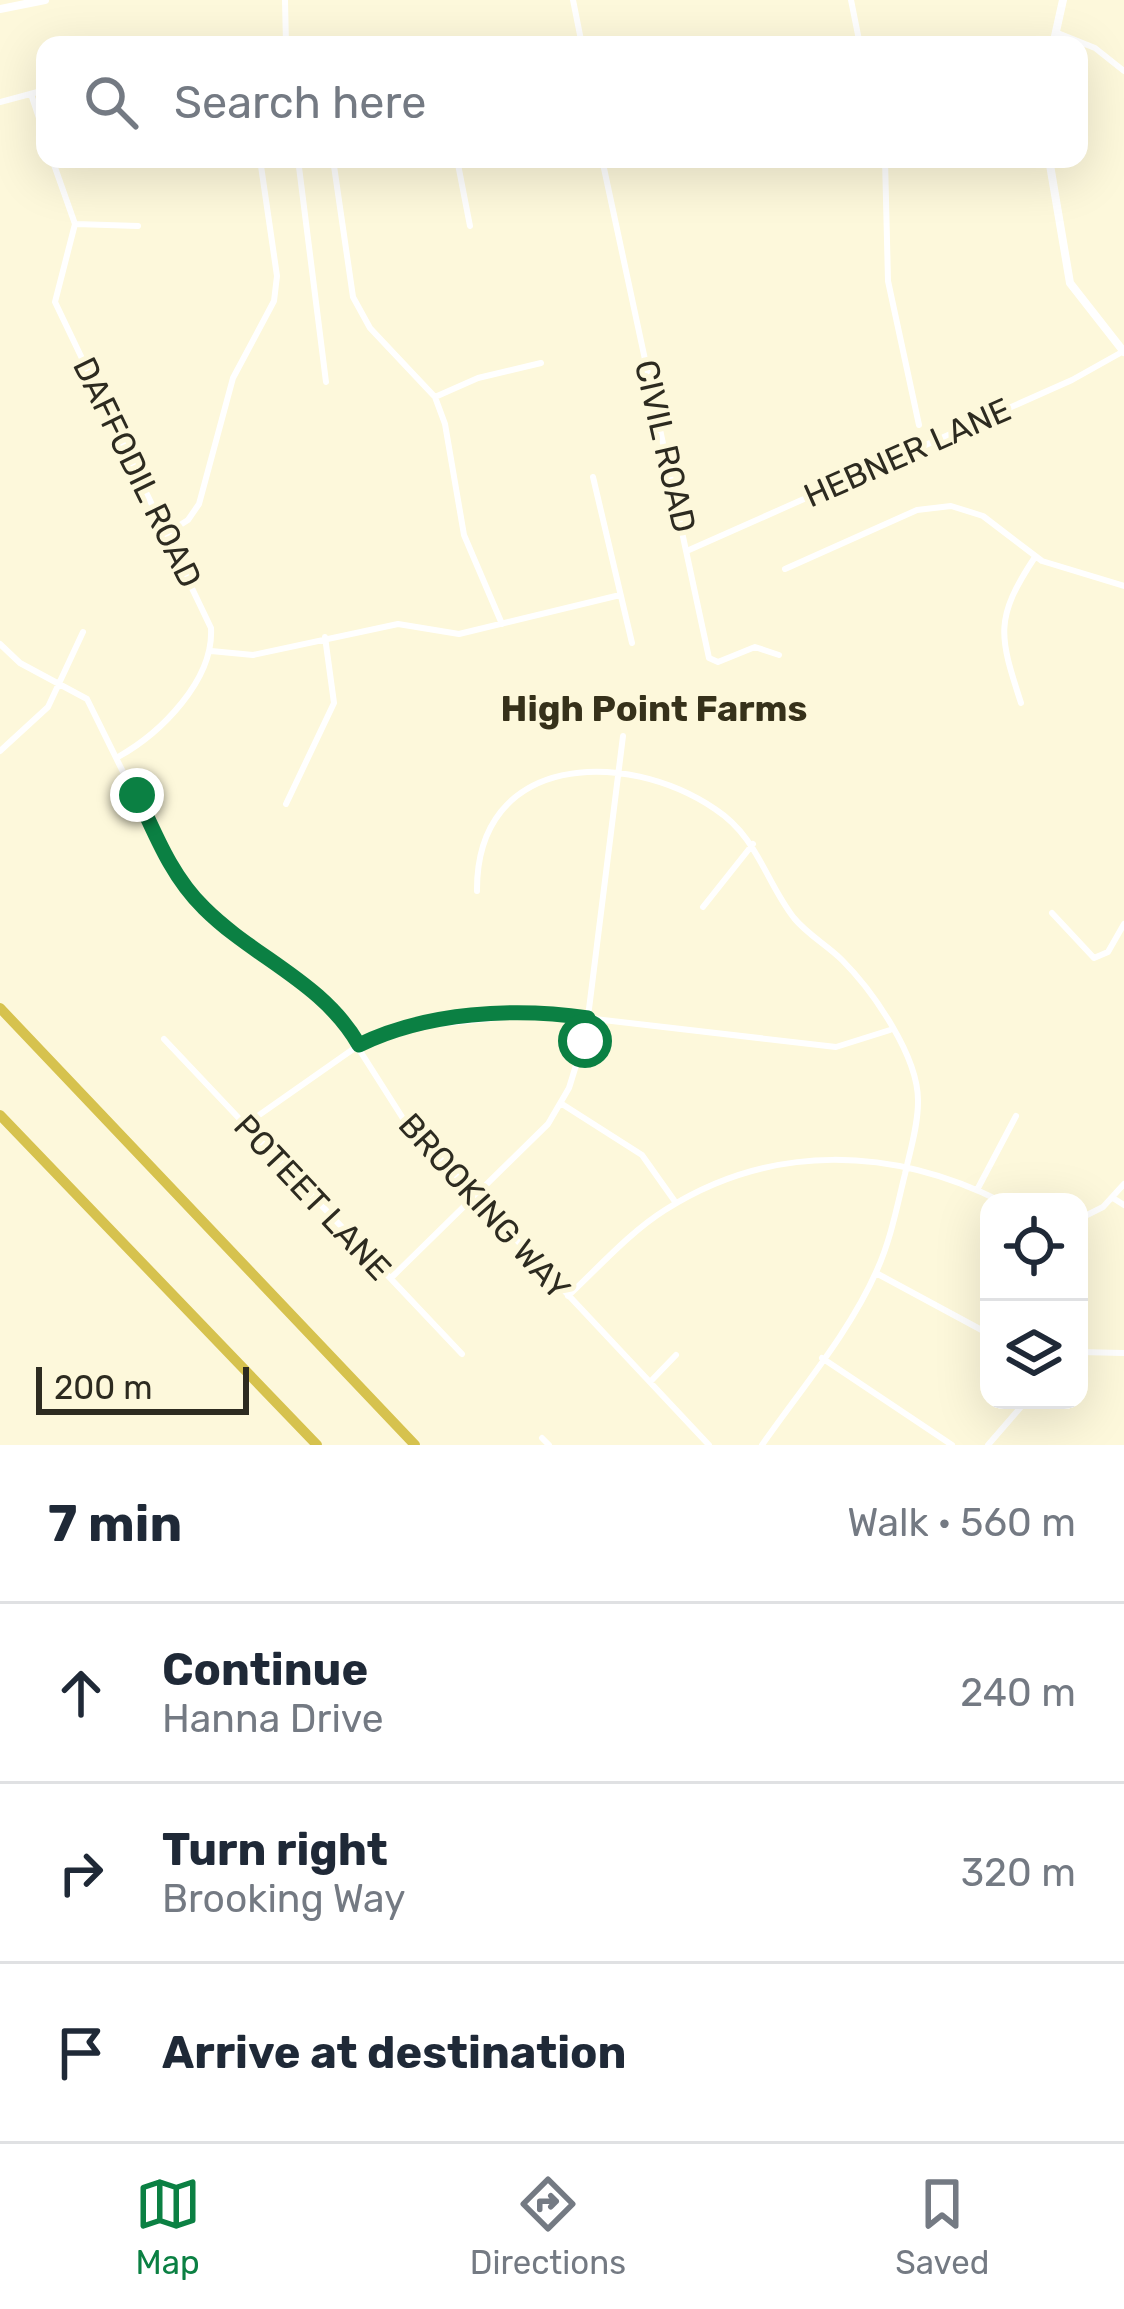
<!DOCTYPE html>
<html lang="en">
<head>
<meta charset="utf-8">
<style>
  :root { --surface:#fff; --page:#f6f6f7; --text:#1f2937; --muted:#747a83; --line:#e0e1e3; --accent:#0b8043 }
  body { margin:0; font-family:Rubik,sans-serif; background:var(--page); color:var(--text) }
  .controls { position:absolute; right:36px; bottom:36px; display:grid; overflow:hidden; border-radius:24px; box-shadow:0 12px 48px #0002 }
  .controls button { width:108px; height:108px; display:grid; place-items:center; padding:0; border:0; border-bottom:3px solid var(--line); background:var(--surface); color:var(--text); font:60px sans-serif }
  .scale { position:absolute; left:36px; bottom:30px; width:213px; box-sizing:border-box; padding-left:12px; border:6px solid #2d2b20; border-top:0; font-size:33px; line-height:42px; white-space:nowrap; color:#2d2b20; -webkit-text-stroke:9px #fdf8db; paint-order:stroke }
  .stop { position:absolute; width:36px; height:36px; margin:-27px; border:9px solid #0b8043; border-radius:50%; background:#fff }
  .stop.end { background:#0b8043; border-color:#fff; box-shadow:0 3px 12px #0008 }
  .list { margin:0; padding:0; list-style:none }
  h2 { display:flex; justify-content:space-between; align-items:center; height:156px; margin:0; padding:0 48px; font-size:51px }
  h2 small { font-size:39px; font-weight:400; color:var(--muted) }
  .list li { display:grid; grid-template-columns:78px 1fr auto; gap:36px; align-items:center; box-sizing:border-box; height:180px; padding:0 48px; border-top:3px solid var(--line) }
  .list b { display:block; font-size:45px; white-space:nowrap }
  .list p { margin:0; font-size:39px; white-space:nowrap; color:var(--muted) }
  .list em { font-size:39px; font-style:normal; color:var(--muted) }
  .icon { flex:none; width:66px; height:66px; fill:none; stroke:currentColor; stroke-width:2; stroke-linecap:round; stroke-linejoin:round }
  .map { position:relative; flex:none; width:1124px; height:1445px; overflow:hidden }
  .search { position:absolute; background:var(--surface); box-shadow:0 12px 48px #0002; left:36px; right:36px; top:36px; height:132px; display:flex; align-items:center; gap:30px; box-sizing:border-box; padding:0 42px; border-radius:24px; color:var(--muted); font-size:45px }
  .sheet { height:696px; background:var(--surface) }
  nav { display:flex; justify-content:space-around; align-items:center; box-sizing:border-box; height:168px; border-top:3px solid var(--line); background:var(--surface); font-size:33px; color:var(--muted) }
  nav a { display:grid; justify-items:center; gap:6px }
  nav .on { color:var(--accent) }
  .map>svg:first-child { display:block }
</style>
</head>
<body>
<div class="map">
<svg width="1124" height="1445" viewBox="0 0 1124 1445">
  <rect width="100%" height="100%" fill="#fdf8db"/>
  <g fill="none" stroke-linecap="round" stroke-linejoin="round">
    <path stroke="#fff" stroke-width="6" d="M285 0 286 45
      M573 0 582 45
      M851 0 860 45
      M1055 32 1095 48 1124 71
      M31 94 45 136
      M0 102 45 90
      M52 159 75 224 55 302 211 628C214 680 161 733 118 757
      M298 159 326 382
      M333 159 353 297 370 328 435 397 445 424 464 535 502 624
      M457 159 470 226
      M602 159 709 658 718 662 755 647 779 655
      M885 159 888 281 919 425
      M76 224 138 226
      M435 397 478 378 541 363
      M593 477 632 643
      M169 532 188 520 199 504 233 378 274 301 277 276 260 159
      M689 550 1072 380 1122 352
      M785 569 917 510 951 506 983 516 1042 561 1124 586
      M0 644 20 663 87 699 163 853 197 901 334 1010 404 1120 709 1445
      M211 651 253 655 398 624 459 634 620 595
      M1021 703C999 635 994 619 1035 557
      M0 751 48 707 83 632
      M286 804 334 703 325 637
      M477 891C476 753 625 748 715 809 758 837 765 881 794 918 808 935 827 945 842 960 873 991 919 1057 918 1102 918 1126 910 1151 905 1174 897 1206 891 1239 877 1270 850 1332 801 1389 762 1445
      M703 907 753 844
      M1052 913 1094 958 1108 952 1124 924
      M164 1039 462 1354
      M562 1104 642 1155 676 1203
      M245 1125 359 1045 409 1027 543 1013 836 1047 890 1030
      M977 1190 1016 1116
      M1113 1198 1124 1205
      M1079 1219 1103 1207 1124 1184
      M876 1273 989 1334
      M391 1278 548 1124 569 1088 586 1033 623 736
      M568 1296C599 1267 630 1232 665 1210 772 1142 893 1147 1002 1202
      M1079 1352 1124 1353
      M822 1358 952 1445
      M650 1382 676 1355
      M542 1438 549 1445
      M988 1445 1027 1400"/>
    <path stroke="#fff" stroke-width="8" d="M0 9 45 0
      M1053 45 1063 0
      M1049 159 1070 283 1124 352"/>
    <path stroke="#d6c24e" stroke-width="10" d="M0 1008 415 1445
      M0 1115 317 1445"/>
  </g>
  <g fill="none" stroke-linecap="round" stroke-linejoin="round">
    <path stroke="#0b8043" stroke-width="15" d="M137 795C156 836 172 877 204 908 254 958 323 982 359 1045 426 1012 515 1007 588 1018L585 1041"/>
  </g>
  <g text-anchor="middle" stroke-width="10" stroke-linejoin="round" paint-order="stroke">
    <g font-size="33" fill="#2d2b20" stroke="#fdf8db">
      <text transform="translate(666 446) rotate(77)" y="12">CIVIL ROAD</text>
      <text transform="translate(907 452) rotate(-24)" y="12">HEBNER LANE</text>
      <text transform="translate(138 472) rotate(64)" y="12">DAFFODIL ROAD</text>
      <text transform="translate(313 1197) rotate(47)" y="12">POTEET LANE</text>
      <text transform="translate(485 1206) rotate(48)" y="12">BROOKING WAY</text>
    </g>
    <g font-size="36" font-weight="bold" fill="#36311a" stroke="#fdf8db">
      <text x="654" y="721">High Point Farms</text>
    </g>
  </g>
</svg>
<div class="controls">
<button><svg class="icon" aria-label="locate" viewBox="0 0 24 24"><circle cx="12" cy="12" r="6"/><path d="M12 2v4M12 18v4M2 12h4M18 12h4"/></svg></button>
<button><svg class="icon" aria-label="layers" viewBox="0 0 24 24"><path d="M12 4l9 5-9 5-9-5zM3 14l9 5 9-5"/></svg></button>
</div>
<div class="scale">200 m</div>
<div class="stop" style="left:585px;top:1041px"></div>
<div class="stop end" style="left:137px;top:795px"></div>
<div class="search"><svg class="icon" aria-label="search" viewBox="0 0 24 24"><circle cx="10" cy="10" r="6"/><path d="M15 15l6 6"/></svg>Search here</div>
</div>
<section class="sheet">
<h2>7 min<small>Walk · 560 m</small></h2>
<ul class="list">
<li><svg class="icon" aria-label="ahead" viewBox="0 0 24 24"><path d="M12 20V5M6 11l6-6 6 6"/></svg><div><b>Continue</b><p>Hanna Drive</p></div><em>240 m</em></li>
<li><svg class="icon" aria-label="right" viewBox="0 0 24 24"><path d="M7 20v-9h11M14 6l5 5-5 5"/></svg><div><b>Turn right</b><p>Brooking Way</p></div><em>320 m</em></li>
<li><svg class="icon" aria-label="arrive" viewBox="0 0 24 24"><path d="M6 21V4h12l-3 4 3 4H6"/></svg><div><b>Arrive at destination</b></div></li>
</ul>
</section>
<nav>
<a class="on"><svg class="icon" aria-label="map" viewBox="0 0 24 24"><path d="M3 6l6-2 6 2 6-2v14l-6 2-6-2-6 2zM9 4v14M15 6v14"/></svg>Map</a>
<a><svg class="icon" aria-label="directions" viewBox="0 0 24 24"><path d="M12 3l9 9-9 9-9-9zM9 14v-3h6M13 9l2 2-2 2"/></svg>Directions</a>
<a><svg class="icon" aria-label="saved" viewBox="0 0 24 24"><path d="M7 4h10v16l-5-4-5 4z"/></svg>Saved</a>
</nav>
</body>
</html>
